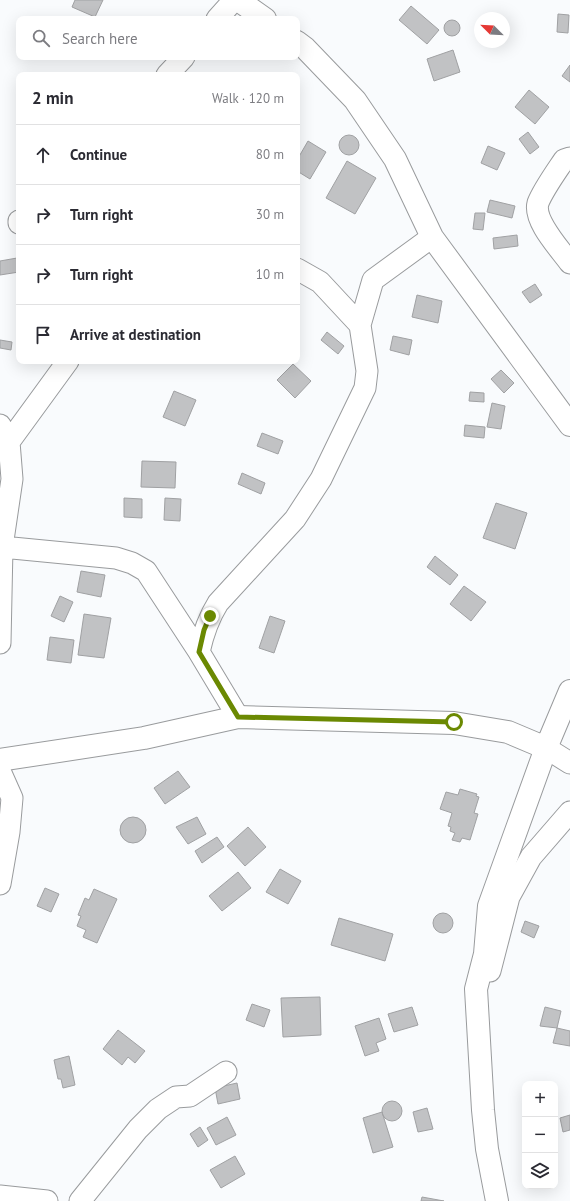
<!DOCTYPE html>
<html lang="en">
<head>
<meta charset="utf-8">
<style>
  :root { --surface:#fff; --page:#f2f2f3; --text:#2b2b33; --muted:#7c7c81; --line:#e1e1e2 }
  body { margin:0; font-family:"PT Sans",sans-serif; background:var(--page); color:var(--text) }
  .controls { position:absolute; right:12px; bottom:12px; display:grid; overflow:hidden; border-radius:8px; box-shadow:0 4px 16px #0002 }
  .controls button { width:36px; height:36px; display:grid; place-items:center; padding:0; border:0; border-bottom:1px solid var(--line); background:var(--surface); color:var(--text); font:20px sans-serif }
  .compass { position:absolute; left:474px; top:12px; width:36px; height:36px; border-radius:50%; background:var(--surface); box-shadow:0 4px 16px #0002; rotate:294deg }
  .stop { position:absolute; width:12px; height:12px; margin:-9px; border:3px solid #6b8902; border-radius:50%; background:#fff }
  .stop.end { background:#6b8902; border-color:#fff; box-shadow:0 1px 4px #0008 }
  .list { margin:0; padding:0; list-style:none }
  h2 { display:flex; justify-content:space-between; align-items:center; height:52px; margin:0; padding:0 16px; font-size:17px }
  h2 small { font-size:13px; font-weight:400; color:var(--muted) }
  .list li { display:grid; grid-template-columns:26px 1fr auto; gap:12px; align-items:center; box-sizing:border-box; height:60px; padding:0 16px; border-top:1px solid var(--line) }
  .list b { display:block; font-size:15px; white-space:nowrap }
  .list em { font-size:13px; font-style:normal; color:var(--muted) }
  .icon { flex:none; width:22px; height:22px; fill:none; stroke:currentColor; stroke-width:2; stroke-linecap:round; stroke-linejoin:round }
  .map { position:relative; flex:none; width:570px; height:1201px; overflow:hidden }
  .search { position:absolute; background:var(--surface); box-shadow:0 4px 16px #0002; left:16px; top:16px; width:284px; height:44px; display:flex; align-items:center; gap:10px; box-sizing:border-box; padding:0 14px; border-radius:8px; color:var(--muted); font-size:15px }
  .panel { position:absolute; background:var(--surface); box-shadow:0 4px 16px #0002; left:16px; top:72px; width:284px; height:292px; border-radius:8px }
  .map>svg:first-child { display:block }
</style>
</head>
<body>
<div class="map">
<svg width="570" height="1201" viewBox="0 0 570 1201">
  <rect width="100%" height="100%" fill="#f9fbfd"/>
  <path fill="#c1c2c4" stroke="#a0a1a3" d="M75 0H103L95 17 72 7Z
    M411 6 439 30 427 44 399 20Z
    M558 14 569 15 568 33 557 32Z
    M444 28a8 8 0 1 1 16 0a8 8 0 1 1-16 0Z
    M453 50 460 72 434 81 427 59Z
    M570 65V82L562 76Z
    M529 90 549 107 535 124 515 107Z
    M528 132 539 147 530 154 519 139Z
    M339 145a10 10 0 1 1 20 0a10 10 0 1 1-20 0Z
    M308 141 326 152 310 179 297 171V160Z
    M488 146 505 153 497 170 481 163Z
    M347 161 376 178 355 214 326 198Z
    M490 200 515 206 512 218 487 212Z
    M475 213H485L483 230 473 229Z
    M517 235 518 246 494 249 493 238Z
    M17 258 19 272 0 275V261Z
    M535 284 542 295 530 303 522 292Z
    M417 295 442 301 438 323 412 317Z
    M327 332 344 346 338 354 321 340Z
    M393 336 412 340 409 355 390 350Z
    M0 340 12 342 11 350 0 348Z
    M293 364 311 381 295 398 277 380Z
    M501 370 514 383 504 393 491 379Z
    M174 391 196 400 185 426 163 417Z
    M470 392 484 393V402L469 401Z
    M492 403 505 406 501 429 487 427Z
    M465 425 485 427 484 438 464 436Z
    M262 433 283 441 278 454 257 446Z
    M142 461 176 462 175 488 141 487Z
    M242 473 265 483 261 494 238 484Z
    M124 498 142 499V518L124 517Z
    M165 498 181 499 180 521 164 520Z
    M496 503 527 513 515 549 483 538Z
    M435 556 458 575 450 585 427 567Z
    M81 571 105 575 101 597 77 592Z
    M464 586 486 602 471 621 450 604Z
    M60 596 73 602 64 622 51 616Z
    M84 614 111 618 104 658 78 655Z
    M270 616 285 621 274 653 259 648Z
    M50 637 74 640 71 663 47 660Z
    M178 771 190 787 165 804 154 788Z
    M460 789 477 794 476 796 479 797 474 813 478 814 470 840 462 838 460 842 452 840 455 833 450 831 451 827 448 826 452 813 440 809 446 792 458 795Z
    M120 830a13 13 0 1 1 26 0a13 13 0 1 1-26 0Z
    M197 817 206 834 188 844 176 827Z
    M248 827 266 847 245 866 227 846Z
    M217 837 224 847 202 863 195 851Z
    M280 869 301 881 288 904 266 892Z
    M238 872 251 888 222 911 209 896Z
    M45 888 59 894 51 912 37 906Z
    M94 889 117 899 97 943 83 937 86 930 77 926 81 916 78 915 85 898 89 900Z
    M433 923a10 10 0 1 1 20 0a10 10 0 1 1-20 0Z
    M339 918 393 934 385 961 331 945Z
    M525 921 539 926 534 938 521 932Z
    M320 997 321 1035 283 1037 281 998Z
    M252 1004 270 1010 264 1027 246 1020Z
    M412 1007 418 1025 394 1032 388 1014Z
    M545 1007 561 1011 557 1028 540 1026Z
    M379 1018 386 1039 376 1043 379 1051 365 1056 355 1026Z
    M557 1028 570 1031V1046L553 1043Z
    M118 1030 145 1051 135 1063 128 1057 122 1065 103 1049Z
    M69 1056 75 1085 63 1088 61 1079H58L54 1060Z
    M237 1083 240 1099 218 1104 215 1088Z
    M382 1111a10 10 0 1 1 20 0a10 10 0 1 1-20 0Z
    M427 1108 433 1129 418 1132 413 1112Z
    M382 1112 393 1147 373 1153 363 1118Z
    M570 1115V1130L563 1132 560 1118Z
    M227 1117 236 1135 216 1145 207 1128Z
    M200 1127 208 1140 198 1147 190 1134Z
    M235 1156 245 1174 221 1188 210 1170Z
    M422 1197 444 1201H421Z"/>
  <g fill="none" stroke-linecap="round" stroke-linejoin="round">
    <g stroke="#999b9d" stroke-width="23">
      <path id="minor" d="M217 19 234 0
        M167 75 184 57
        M570 158 564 160C556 172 543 190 538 203 533 221 560 249 570 263
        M19 221V223
        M297 269 320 282 360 325 373 280 432 237
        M0 425 9 442 12 479 2 547 0 643
        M9 442 68 361
        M2 547 116 558 132 563 146 571 199 652
        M238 717 199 652C203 634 208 619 218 603L295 519 321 479 365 388 367 371 360 325
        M546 748 570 763
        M0 771 12 798 9 832 0 884
        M490 971 509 897 531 857 570 812
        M0 1196 47 1201
        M80 1201 138 1129 158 1109 176 1097 190 1096 226 1072"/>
    </g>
    <g stroke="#999b9d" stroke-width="24">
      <path id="tertiary" d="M238 0 265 19
        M297 42 305 48 355 100 395 159 432 237 570 425
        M0 760 144 738 238 717 454 723 508 732 546 748
        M497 1201 487 1149 483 1110 476 989 485 954 489 906 546 748 570 691"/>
    </g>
    <use href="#minor" stroke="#fff" stroke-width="21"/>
    <use href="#tertiary" stroke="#fff" stroke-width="22"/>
  </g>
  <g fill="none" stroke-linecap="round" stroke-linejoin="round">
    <path stroke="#6b8902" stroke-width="5" d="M210 616 204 630 199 652 238 717 454 722"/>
  </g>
</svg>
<div class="controls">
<button>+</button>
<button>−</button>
<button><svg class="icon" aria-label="layers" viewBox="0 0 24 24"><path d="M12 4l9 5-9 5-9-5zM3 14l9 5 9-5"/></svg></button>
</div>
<svg class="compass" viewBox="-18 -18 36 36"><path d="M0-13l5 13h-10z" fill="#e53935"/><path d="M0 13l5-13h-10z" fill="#7c7c81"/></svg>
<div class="stop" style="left:454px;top:722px"></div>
<div class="stop end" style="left:210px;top:616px"></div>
<div class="search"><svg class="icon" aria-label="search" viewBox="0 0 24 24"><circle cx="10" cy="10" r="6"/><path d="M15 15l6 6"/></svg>Search here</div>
<section class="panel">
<h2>2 min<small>Walk · 120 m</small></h2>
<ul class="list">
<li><svg class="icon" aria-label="ahead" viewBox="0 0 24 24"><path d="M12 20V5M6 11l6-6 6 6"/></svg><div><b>Continue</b></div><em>80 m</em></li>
<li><svg class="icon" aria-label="right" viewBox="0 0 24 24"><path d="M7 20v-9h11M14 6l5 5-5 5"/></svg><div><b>Turn right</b></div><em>30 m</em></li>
<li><svg class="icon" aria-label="right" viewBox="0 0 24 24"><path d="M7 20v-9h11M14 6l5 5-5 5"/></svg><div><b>Turn right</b></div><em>10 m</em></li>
<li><svg class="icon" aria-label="arrive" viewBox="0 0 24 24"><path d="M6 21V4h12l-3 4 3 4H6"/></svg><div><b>Arrive at destination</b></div></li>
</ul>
</section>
</div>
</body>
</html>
